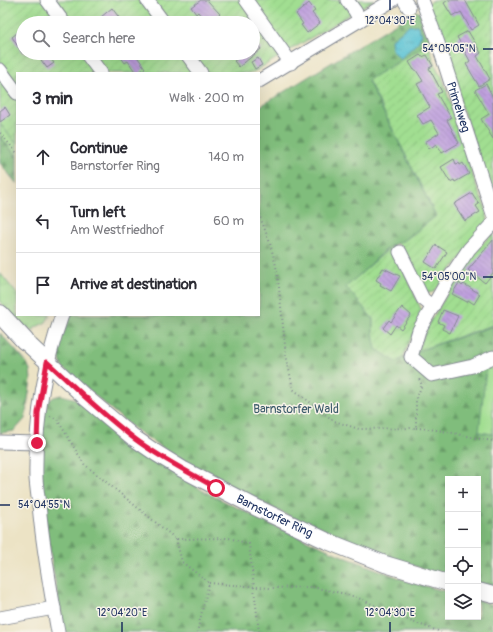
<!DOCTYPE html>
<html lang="en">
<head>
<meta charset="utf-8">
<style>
  :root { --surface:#fff; --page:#f2f2f3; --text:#2b2b33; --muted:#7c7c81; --line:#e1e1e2 }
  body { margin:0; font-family:Pangolin,sans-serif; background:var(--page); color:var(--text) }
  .controls { position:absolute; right:12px; bottom:12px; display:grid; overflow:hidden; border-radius:0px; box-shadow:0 4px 16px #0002 }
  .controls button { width:36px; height:36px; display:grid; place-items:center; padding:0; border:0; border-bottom:1px solid var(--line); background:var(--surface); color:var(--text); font:20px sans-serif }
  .stop { position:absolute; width:12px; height:12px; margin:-9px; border:3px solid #e11d48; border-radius:50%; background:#fff }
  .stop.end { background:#e11d48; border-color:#fff; box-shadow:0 1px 4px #0008 }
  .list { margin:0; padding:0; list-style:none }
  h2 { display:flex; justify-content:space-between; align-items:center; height:52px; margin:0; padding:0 16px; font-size:17px }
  h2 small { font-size:13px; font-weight:400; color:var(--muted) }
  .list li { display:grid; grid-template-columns:26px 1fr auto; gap:12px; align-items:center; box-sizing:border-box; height:64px; padding:0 16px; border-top:1px solid var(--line) }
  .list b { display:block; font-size:15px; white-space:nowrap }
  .list p { margin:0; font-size:13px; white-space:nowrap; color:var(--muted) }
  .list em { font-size:13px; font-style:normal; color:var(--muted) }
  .icon { flex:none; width:22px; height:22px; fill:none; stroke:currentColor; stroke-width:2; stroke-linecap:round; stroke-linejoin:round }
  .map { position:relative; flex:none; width:493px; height:632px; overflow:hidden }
  .search { position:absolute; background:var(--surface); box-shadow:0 4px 16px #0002; left:16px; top:16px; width:244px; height:44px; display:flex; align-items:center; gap:10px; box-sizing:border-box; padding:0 14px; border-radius:22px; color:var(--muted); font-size:15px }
  .panel { position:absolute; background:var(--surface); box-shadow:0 4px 16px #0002; left:16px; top:72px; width:244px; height:244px; border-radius:0px }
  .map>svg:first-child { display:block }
</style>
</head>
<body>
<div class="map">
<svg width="493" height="632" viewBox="0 0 493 632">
  <defs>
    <pattern id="grass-tufts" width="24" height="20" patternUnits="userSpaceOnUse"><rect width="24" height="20" fill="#a1de91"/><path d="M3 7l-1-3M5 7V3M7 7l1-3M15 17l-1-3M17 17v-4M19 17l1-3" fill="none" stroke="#8abf7f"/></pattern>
    <pattern id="forest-firs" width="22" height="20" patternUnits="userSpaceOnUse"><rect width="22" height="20" fill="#80bd7b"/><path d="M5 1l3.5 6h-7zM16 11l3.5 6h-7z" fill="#689a68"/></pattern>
    <pattern id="garden-furrows" width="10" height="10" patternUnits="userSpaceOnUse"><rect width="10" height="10" fill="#a1de91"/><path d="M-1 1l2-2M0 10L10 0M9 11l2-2" fill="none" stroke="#8abf7f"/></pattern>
    <pattern id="water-ripples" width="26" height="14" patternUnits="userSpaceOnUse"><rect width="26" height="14" fill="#58c2d4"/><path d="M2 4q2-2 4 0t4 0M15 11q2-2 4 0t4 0" fill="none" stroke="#489eaf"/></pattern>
    <pattern id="building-back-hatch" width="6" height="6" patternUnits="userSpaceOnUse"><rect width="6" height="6" fill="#be9fdd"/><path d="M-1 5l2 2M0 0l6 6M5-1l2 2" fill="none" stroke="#9a82b6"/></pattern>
  </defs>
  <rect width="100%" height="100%" fill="#f7f3e8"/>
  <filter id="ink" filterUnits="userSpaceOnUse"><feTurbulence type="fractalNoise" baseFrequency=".025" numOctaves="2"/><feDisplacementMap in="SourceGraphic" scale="8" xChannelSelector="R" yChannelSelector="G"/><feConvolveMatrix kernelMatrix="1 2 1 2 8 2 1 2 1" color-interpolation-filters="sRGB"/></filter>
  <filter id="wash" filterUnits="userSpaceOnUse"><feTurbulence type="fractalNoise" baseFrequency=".012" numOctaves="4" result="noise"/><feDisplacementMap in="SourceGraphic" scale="16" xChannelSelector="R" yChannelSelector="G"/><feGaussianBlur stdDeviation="0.9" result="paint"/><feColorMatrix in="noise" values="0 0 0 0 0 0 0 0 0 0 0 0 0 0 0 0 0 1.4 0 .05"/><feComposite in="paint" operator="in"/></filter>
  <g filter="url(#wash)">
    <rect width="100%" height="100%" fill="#ece3c5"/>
    <path fill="url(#grass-tufts)" stroke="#5e8678" d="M0 124 17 144V157L0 136Z
      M0 273 17 294V315H50L46 322 34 328V331C19 326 10 313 0 302Z"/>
    <path fill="url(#forest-firs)" stroke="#4e766c" d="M416 11 420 13 423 29 430 37 431 42 368 81 436 216 405 240 390 246 347 287 373 319V335L396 362 417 351 493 326V364L479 432 493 434V587L478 583V479H448V577L440 575 338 539 205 476 133 428 63 368C54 349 64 333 71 315H259V107Z
      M0 136 17 157V184L0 163Z
      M0 333 27 363 30 370 31 380 25 419 14 431 0 433Z
      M61 395 73 398 128 439 203 491 279 528 342 556 410 582 448 592V617H478V600L493 605V632H65C51 561 33 474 46 403L54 397Z"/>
    <path fill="#a1de91" stroke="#5e8678" d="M493 364V434L479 432 486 369Z"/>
    <path fill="url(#garden-furrows)" stroke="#5e8678" fill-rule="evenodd" d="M0 0H374L252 73H17V144L0 124ZM23 23H253V53H23Z
      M434 0H493V198L427 4Z
      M428 44 438 72 442 76 459 133 478 191 485 206 488 222 438 287 433 292 428 293 425 291 403 250 397 243 405 240 436 216 368 80Z
      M493 233V325L417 351 430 322 472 254Z
      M393 245 424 316 408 344 403 358 396 362 376 349 373 335V319L346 287Z"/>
    <path fill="url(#water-ripples)" stroke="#3a7899" d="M417 25 422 34 418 42 400 59 392 49 391 40 408 26Z"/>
    <g id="blocks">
      <path fill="url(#building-back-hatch)" d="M201 0H207L220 14 209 23H206L198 12 196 14 191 7Z
        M448 0H465L479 25 471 30 461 12 458 14 457 13 452 16 444 3Z
        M309 3 315 11 312 13 320 23 307 33 301 25 303 24 296 14Z
        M112 8 123 23H106L101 17Z
        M23 28V54L12 37Z
        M468 31 481 53 477 56 490 79 479 86 466 64 470 61 457 37Z
        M257 44 261 49 239 67 234 61 245 53H253V47Z
        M118 53H138L136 55 145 68 139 73H136L128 61 125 63Z
        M48 55 54 63 47 68 41 60Z
        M420 55 422 57 427 55 433 66 429 68 442 92 437 94 451 118 447 120 459 143 442 153 436 144 429 149 425 142 439 133 431 120 423 124 417 115 430 107 417 84 423 81 416 70H414L409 62Z
        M258 58 262 65 255 69 251 62Z
        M486 84 493 97V139L481 119 489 114 475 90Z
        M5 107 10 115 0 122V111Z
        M454 159 456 164 459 163 460 165 463 163 469 174 455 182 454 180 450 182 441 167Z
        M472 193 479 204 476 206 480 212 465 221 454 204Z
        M493 240V273L485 283 468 270Z
        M436 245 447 252 436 269 425 262Z
        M383 268 400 276 391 291 380 285 381 283 376 280Z
        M459 283 462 286 464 284 480 294 474 304 468 300 467 302 452 294Z
        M402 307 411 315 401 329 396 325 390 334 383 328 389 320 391 322Z
        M443 310 458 316 450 333 442 329 444 325 438 322Z"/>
    </g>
  </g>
  <g filter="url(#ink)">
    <use href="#blocks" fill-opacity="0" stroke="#848992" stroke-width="1"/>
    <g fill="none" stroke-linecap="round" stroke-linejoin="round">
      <g stroke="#848992" stroke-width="15">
        <g id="minor">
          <path d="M47 0 64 23"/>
          <path d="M147 0 164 23"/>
          <path d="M246 0 291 63"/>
          <path d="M347 0 355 11 360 20"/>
          <path d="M404 0 409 8"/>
          <path id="s1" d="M422 0 438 43 493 214"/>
          <path d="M86 53 101 73"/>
          <path d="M186 53 201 73"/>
          <path d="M0 70 17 93"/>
          <path d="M259 81 393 0"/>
          <path d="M493 223 469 249 448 280 419 330 411 357 432 375 473 366 493 357"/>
          <path d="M400 252 423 299 433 307"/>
          <path d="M0 442 37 443"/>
          <path d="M0 618 54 608"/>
          <path d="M58 632C51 593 44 554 40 515 39 503 37 491 36 479 35 423 43 368 62 315"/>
        </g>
      </g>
      <g stroke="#848992" stroke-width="18">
        <g id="major">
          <path id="s2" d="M25 341 85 397 134 438 156 453 182 469 255 507 327 541 385 564 448 583"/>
          <path d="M478 591 493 595"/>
        </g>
      </g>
      <g stroke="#848992" stroke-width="20">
        <path id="highway" d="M0 314 25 341"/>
      </g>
      <path stroke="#848992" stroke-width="2" stroke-dasharray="1 3" stroke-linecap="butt" d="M0 133 17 153
        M259 214 270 243 276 266 279 287 286 355 293 389 334 421 359 429 416 428V399L422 385 419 379
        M50 416 57 419 84 464 176 539 229 538 249 544 259 632
        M416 428C442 429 467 437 493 441
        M176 539 182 562 209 583 197 632
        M209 583 270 588 312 587 341 593 356 597 410 621 441 632"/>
      <use href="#minor" stroke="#fff" stroke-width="13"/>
      <use href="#major" stroke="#fff" stroke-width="16"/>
      <use href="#highway" stroke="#fff" stroke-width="18"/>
    </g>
  </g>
  <g fill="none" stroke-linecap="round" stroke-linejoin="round" filter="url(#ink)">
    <path stroke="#e11d48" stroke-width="5" d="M37 443 38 413 47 362C76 388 104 416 135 439 160 458 189 472 216 488"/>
  </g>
  <path fill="none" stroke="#1b2f5e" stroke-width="1.5" d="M390 0V10M483 49H493M483 277H493M0 505H10M122 622V632M390 622V632"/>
  <g text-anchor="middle" stroke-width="3" stroke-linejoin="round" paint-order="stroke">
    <g font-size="12" fill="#1b2f5e" stroke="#f7f3e8">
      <text dy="4" stroke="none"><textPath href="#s1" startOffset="113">Primelweg</textPath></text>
      <text dy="4" stroke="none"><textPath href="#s2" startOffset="307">Barnstorfer Ring</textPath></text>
    </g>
    <g font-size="12" fill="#3c5b6b" stroke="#f7f3e8">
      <text x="296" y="413">Barnstorfer Wald</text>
    </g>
  </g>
  <g font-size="10" text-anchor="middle" fill="#1b2f5e" stroke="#f7f3e8" stroke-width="3" stroke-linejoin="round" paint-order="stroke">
    <text x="390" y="24">12°04'30"E</text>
    <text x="449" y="52">54°05'05"N</text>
    <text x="449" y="280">54°05'00"N</text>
    <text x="44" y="508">54°04'55"N</text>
    <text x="122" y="616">12°04'20"E</text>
    <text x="390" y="616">12°04'30"E</text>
  </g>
</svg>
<div class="controls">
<button>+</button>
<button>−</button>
<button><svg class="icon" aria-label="locate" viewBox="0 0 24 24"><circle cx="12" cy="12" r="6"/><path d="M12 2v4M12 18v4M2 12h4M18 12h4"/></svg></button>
<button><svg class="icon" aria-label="layers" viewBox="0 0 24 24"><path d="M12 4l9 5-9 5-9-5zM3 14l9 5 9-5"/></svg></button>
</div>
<div class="stop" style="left:216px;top:488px"></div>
<div class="stop end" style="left:37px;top:443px"></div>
<div class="search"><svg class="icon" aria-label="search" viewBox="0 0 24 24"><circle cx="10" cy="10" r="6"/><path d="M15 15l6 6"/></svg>Search here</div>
<section class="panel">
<h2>3 min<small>Walk · 200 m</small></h2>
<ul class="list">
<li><svg class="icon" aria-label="ahead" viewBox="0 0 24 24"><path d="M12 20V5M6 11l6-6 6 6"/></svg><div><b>Continue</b><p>Barnstorfer Ring</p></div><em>140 m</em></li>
<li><svg class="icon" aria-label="left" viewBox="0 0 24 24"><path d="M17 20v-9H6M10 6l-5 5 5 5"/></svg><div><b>Turn left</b><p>Am Westfriedhof</p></div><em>60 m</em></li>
<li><svg class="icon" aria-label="arrive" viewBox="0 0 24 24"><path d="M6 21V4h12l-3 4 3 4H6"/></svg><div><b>Arrive at destination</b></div></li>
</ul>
</section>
</div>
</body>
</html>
